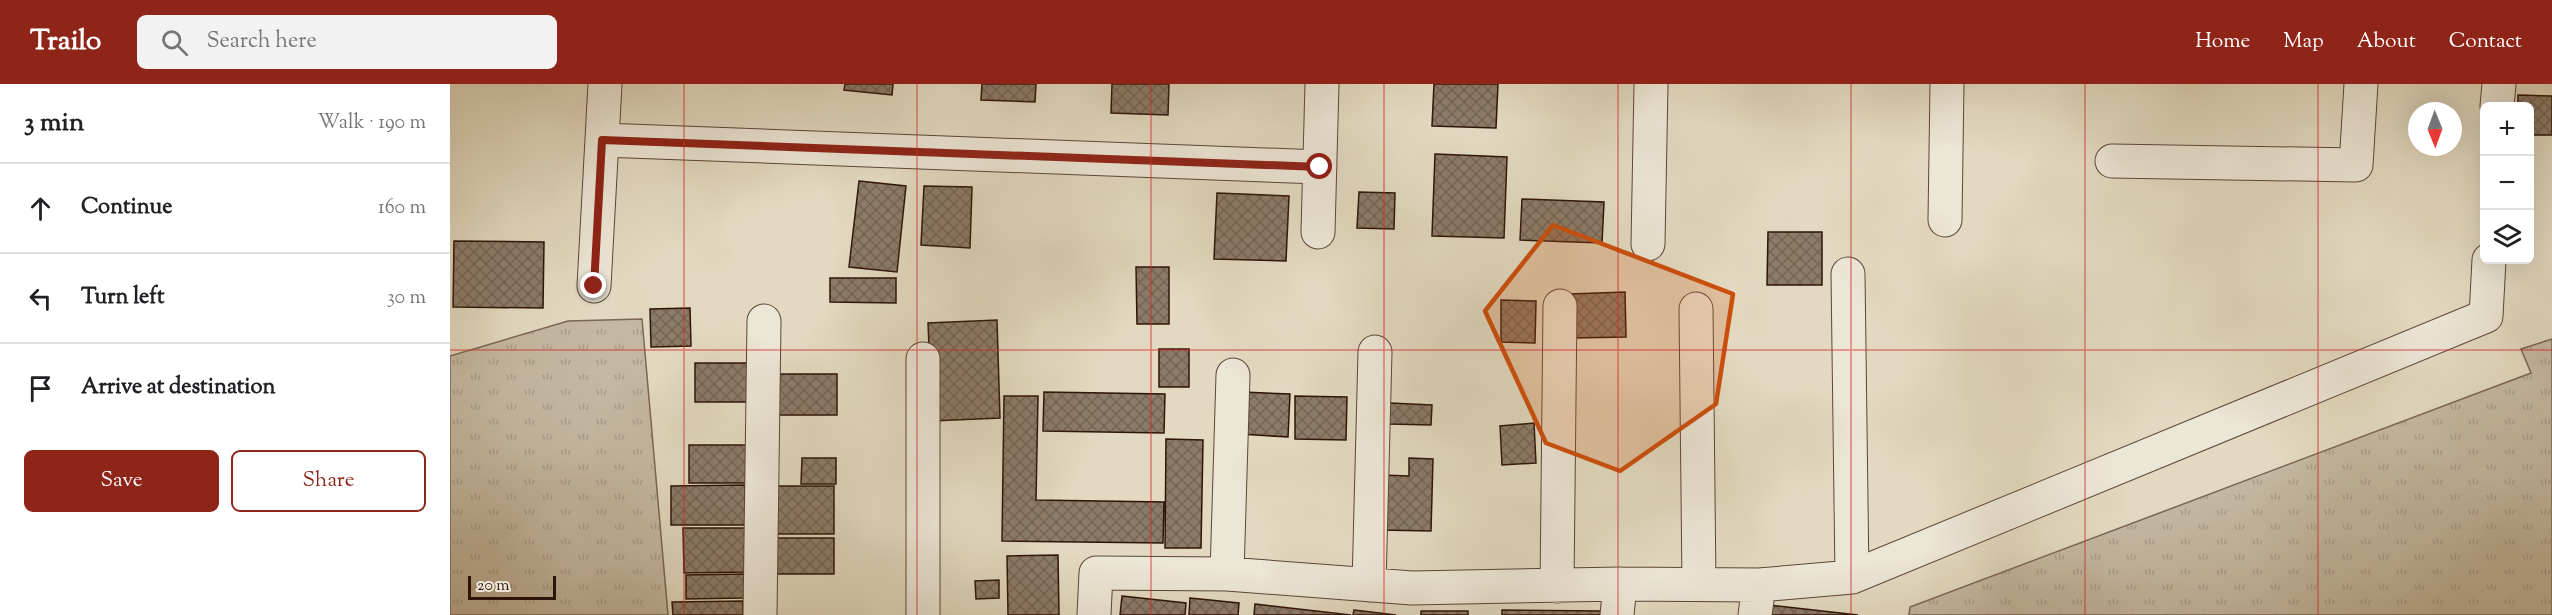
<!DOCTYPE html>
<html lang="en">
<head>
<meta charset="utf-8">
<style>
  :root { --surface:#fff; --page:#f2f2f2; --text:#202124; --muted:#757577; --line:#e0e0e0; --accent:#8f2418 }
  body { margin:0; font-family:"Sorts Mill Goudy",serif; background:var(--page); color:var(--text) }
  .controls { position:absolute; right:18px; top:18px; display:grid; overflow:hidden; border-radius:9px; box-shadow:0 6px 24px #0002 }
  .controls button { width:54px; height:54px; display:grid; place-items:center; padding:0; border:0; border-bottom:2px solid var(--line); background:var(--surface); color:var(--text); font:30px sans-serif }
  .compass { position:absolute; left:1958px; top:18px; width:54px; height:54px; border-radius:50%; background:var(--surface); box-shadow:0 6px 24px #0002; rotate:179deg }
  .scale { position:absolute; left:18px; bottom:15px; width:88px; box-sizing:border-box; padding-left:6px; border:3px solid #2f1509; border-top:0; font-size:16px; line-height:21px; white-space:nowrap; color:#2f1509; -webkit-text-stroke:4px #ece6d6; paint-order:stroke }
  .stop { position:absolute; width:18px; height:18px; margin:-14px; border:4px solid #8f2418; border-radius:50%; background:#fff }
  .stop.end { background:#8f2418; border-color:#fff; box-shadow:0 2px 6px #0008 }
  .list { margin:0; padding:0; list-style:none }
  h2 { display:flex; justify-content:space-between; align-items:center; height:78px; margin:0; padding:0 24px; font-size:26px }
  h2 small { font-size:20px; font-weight:400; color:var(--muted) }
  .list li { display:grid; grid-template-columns:39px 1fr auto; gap:18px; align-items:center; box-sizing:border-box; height:90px; padding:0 24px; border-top:2px solid var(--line) }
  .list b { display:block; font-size:22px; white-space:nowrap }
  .list em { font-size:20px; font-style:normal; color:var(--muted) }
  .actions { display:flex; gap:12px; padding:18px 24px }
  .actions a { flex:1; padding:14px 0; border:2px solid var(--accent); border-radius:9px; text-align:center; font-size:21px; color:var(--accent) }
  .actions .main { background:var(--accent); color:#fff }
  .icon { flex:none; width:33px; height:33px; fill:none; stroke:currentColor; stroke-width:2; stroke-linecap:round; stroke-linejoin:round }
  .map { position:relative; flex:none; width:2102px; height:531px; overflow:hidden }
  header { display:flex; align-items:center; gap:36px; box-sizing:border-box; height:84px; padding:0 30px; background:var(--accent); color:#fff }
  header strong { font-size:28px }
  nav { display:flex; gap:33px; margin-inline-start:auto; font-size:21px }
  .search { width:420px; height:54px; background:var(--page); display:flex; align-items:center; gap:15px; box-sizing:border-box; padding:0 21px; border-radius:9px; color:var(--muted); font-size:22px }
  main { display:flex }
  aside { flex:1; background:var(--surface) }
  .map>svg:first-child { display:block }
</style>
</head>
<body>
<header>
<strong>Trailo</strong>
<div class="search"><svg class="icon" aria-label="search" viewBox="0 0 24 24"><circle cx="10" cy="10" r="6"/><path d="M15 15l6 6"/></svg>Search here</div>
<nav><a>Home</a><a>Map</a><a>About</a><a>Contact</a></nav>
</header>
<main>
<aside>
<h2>3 min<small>Walk · 190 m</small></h2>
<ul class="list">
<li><svg class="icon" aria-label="ahead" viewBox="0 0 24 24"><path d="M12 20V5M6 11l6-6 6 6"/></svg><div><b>Continue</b></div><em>160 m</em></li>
<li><svg class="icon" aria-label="left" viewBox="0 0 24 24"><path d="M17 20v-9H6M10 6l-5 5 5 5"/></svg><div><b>Turn left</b></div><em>30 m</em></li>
<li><svg class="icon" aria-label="arrive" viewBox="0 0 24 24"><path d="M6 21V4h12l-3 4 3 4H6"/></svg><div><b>Arrive at destination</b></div></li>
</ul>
<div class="actions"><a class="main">Save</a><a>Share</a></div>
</aside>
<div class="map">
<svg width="2102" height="531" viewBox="0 0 2102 531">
  <defs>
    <pattern id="grass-tufts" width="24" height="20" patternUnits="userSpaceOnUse" patternTransform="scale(1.5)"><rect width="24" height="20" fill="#c4b8a1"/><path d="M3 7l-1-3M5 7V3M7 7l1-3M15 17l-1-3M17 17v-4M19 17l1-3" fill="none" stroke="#a99d89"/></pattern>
    <pattern id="building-cross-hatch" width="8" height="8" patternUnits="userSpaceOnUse" patternTransform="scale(1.5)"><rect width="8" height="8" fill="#8c7b68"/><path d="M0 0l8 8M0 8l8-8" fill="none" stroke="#736454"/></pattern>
  </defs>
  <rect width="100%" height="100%" fill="#e2d9c0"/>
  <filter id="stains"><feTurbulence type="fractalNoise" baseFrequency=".00333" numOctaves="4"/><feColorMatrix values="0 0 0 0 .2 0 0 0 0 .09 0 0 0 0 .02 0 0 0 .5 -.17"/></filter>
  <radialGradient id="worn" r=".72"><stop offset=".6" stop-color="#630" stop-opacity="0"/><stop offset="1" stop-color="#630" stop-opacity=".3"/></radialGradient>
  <path fill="url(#grass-tufts)" stroke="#7a6655" stroke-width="1.5" d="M192 235 218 531H0V272L118 237Z
    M2102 255V531H1459L1460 523 2081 289 2071 265Z"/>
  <path fill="url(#building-cross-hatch)" stroke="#2f1509" stroke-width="1.5" d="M395 0H443L442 11 394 6Z
    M532 0H586L585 18 531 16Z
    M662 0H719L718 31 661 29Z
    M984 0H1048L1046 44 982 42Z
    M2068 11 2102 12V51H2080V22H2068Z
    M985 70 1057 73 1054 154 982 152Z
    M409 97 456 102 447 188 399 183Z
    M474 102 522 103 520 164 471 161Z
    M909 108 945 109 944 145 907 144Z
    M767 109 839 112 836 177 764 175Z
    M1072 115 1154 118 1152 159 1070 156Z
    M1318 148H1372V201H1317Z
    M4 157 94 158 93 224 3 223Z
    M686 183H719V240H687Z
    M380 194H446V219L380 218Z
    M1175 208 1176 253 1122 254 1120 210Z
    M1051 216 1086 217 1085 259 1051 258Z
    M240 224 241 262 201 263 200 225Z
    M547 236 550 334 482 337 478 239Z
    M709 265H739V303H709Z
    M245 279H297V318H245Z
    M324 290H387V331H324Z
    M594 308 715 310 714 349 593 347Z
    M792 308 840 310 838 353 790 350Z
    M554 312H588L586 416 714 418 713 459 552 457Z
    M845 312 897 313 896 356 845 355Z
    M940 319 982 321 981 341 939 340Z
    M1084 339 1086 379 1052 381 1050 342Z
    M716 355 753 356 751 464H715Z
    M239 361H297V399H239Z
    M352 374H386V400H351Z
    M959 374 983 375 981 447 930 446 932 391 959 392Z
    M295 401V441H221V402Z
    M327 402H384V450H327Z
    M233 444H295V488L234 489Z
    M327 454H384V490H327Z
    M608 471 609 531H558L557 472Z
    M294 490V514L236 515V491Z
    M549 496V514L526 515 525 497Z
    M672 512 736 519 735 531H670Z
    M740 514 789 519 788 531H739Z
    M293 517V531H223L222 518Z
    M805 520 901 531H804Z
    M1319 521 1408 531H1318Z
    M904 526 946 531H903Z
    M1052 526 1151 527V531H1052Z
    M971 527H1018V531H971Z"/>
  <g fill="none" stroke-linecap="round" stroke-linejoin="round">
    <g stroke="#5c4637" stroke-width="35">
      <path id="minor" d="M2047 22 2049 0
        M152 56 870 83
        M1662 77 1906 81 1911 0
        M1495 136 1497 0
        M868 148 872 0
        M1198 160 1201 0
        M1398 190 1402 493 2036 232 2039 176
        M144 202 155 0
        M1246 225 1249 500
        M473 275V531
        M777 490 783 291
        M919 501 925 268
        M1107 502 1110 222
        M310 531 314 237
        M644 531 646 489 777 490 962 504 1170 500 1309 501 1402 493
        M1167 531 1170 500
        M1305 531 1309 501"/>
    </g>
    <use href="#minor" stroke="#ece6d6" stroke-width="33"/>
  </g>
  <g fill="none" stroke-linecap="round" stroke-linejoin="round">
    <path stroke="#8f2418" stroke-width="8" d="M144 202 152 56 870 83"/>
  </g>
  <path fill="#cc4f0c" fill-opacity="0.2" stroke="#cc4f0c" stroke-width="4.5" stroke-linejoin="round" d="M1103 141 1283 210 1266 320 1170 387 1096 359 1035 227Z"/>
  <path fill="none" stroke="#d62828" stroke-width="1.5" stroke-opacity="0.55" d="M234 0V531M467 0V531M701 0V531M934 0V531M1168 0V531M1401 0V531M1635 0V531M1868 0V531M0 266H2102"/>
  <rect width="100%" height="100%" filter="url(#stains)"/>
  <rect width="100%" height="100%" fill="url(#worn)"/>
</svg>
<div class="controls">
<button>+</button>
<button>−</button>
<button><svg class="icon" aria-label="layers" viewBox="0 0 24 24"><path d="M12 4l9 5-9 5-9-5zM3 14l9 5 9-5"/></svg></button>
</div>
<svg class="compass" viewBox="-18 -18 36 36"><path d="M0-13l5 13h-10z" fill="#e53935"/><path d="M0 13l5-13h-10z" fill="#757577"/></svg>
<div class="scale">20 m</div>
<div class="stop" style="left:870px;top:83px"></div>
<div class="stop end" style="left:144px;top:202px"></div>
</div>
</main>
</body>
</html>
